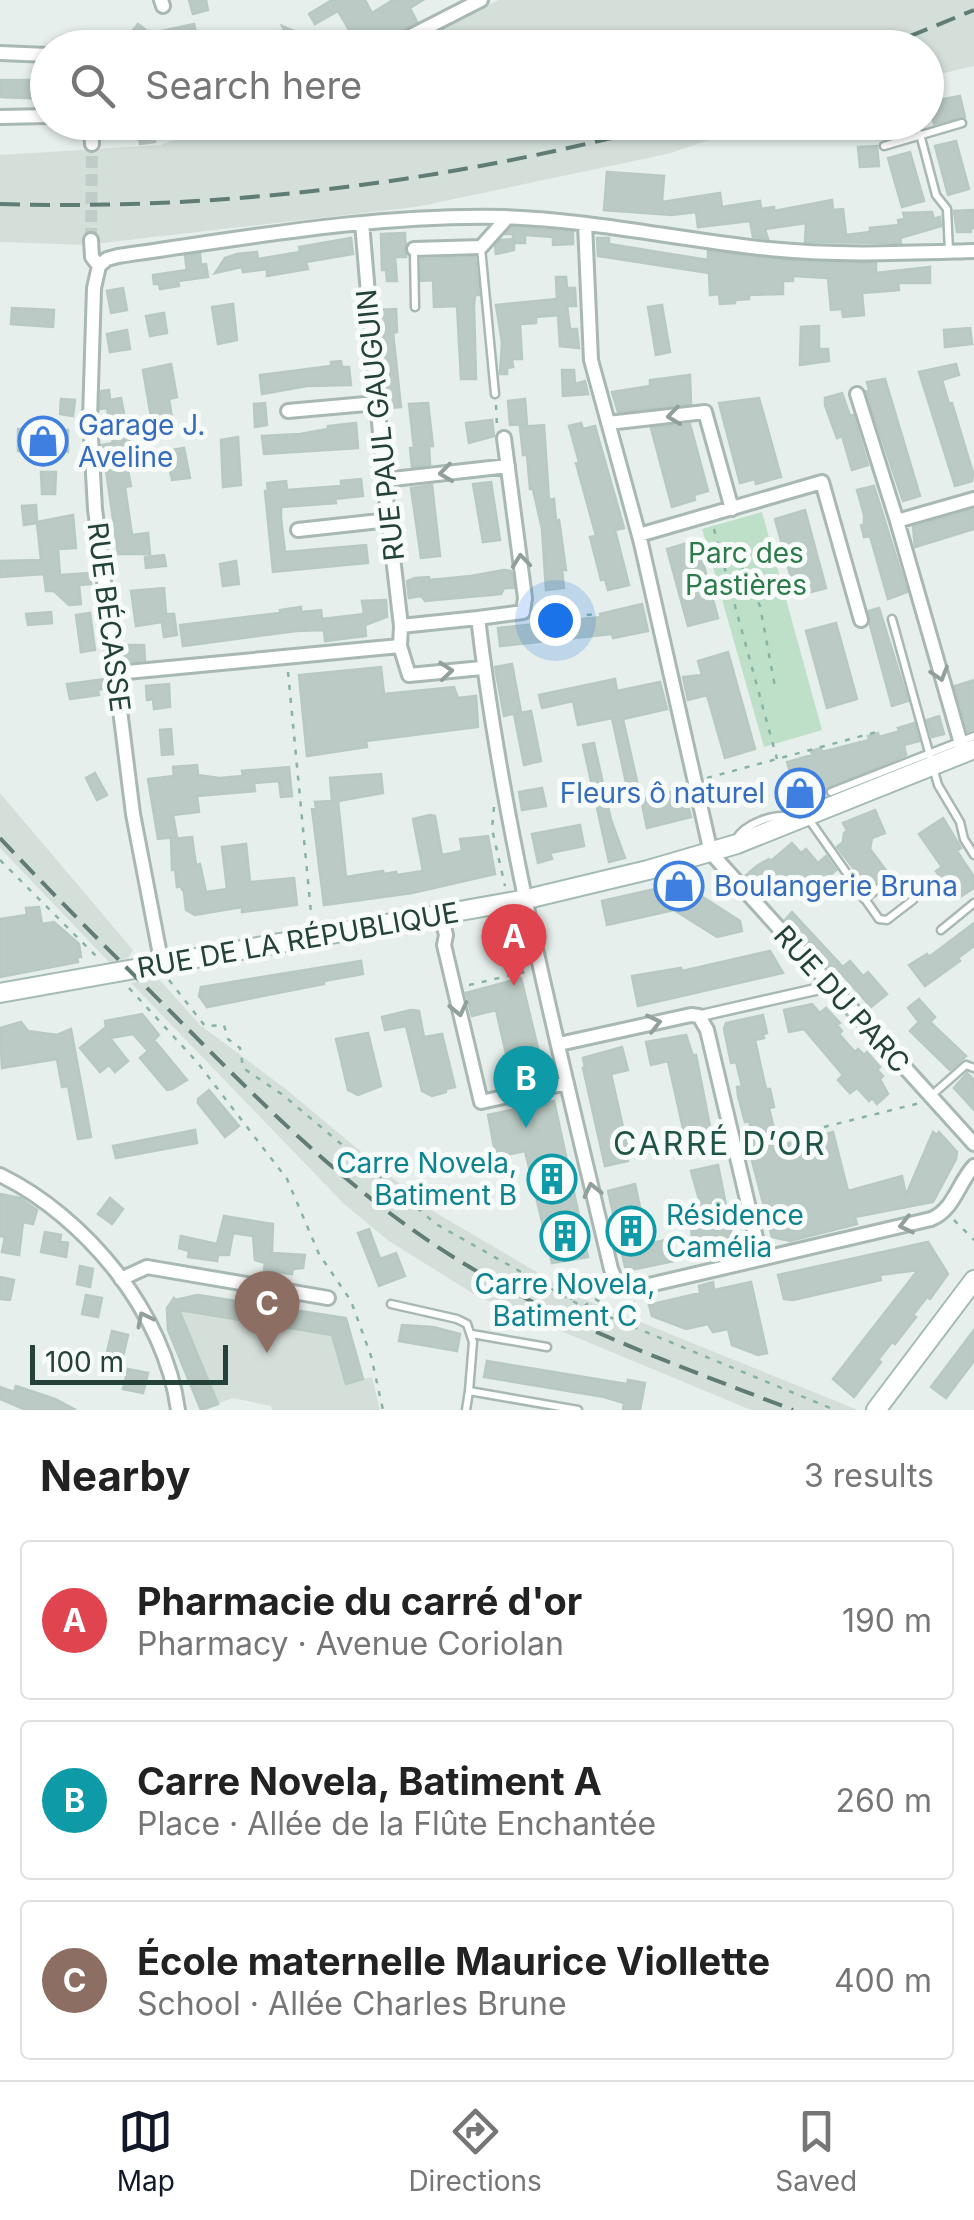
<!DOCTYPE html>
<html lang="en">
<head>
<meta charset="utf-8">
<style>
  :root { --surface:#fff; --page:#f6f6f6; --text:#222; --muted:#767676; --line:#e0e0e0; --accent:#111827 }
  body { margin:0; font-family:Inter,sans-serif; background:var(--page); color:var(--text) }
  .scale { position:absolute; left:30px; bottom:25px; width:198px; box-sizing:border-box; padding-left:10px; border:5px solid #24423a; border-top:0; font-size:28px; line-height:35px; white-space:nowrap; color:#24423a; -webkit-text-stroke:8px #f7fbf9; paint-order:stroke }
  .you { position:absolute; left:555px; top:620px; width:35px; height:35px; margin:-25px; border:8px solid #fff; border-radius:50%; background:#1a73e8; box-shadow:0 0 0 15px #1a73e833 }
  .badge { display:grid; place-items:center; width:65px; height:65px; border-radius:50%; background:var(--accent); color:#fff; font-size:32px; font-weight:700 }
  .pin { position:absolute; translate:-50% -82px; filter:drop-shadow(0 2px 5px #0008) }
  .pin::after { content:''; position:absolute; top:52px; width:35px; height:30px; background:inherit; clip-path:polygon(0 0,100% 0,50% 100%) }
  .list { margin:0; padding:0; list-style:none }
  h2 { display:flex; justify-content:space-between; align-items:center; height:130px; margin:0; padding:0 40px; font-size:42px }
  h2 small { font-size:32px; font-weight:400; color:var(--muted) }
  .list li { display:grid; grid-template-columns:65px 1fr auto; gap:30px; align-items:center; box-sizing:border-box; height:160px; margin:0 20px 20px; padding:0 20px; border:2px solid var(--line); border-radius:10px }
  .list b { display:block; font-size:38px; white-space:nowrap }
  .list p { margin:0; font-size:32px; white-space:nowrap; color:var(--muted) }
  .list em { font-size:32px; font-style:normal; color:var(--muted) }
  .icon { flex:none; width:55px; height:55px; fill:none; stroke:currentColor; stroke-width:2; stroke-linecap:round; stroke-linejoin:round }
  .map { position:relative; flex:none; width:974px; height:1410px; overflow:hidden }
  .search { position:absolute; background:var(--surface); box-shadow:0 2px 8px #0004; left:30px; right:30px; top:30px; height:110px; display:flex; align-items:center; gap:25px; box-sizing:border-box; padding:0 35px; border-radius:55px; color:var(--muted); font-size:38px }
  .sheet { height:670px; background:var(--surface) }
  nav { display:flex; justify-content:space-around; align-items:center; box-sizing:border-box; height:140px; border-top:2px solid var(--line); background:var(--surface); font-size:28px; color:var(--muted) }
  nav a { display:grid; justify-items:center; gap:5px }
  nav .on { color:var(--accent) }
  .map>svg:first-child { display:block }
</style>
</head>
<body>
<div class="map">
<svg width="974" height="1410" viewBox="0 0 974 1410">
  <rect width="100%" height="100%" fill="#e6efeb"/>
  <path fill="#d4dfda" d="M499 0H974V66L927 77 926 48 402 47Z
    M228 122 760 123 667 154 416 207 85 245 0 242V155L160 145Z
    M0 793 133 950 128 958 110 963 0 848Z
    M158 978 200 1025 287 1090 431 1210 581 1298 858 1410H751L477 1296 389 1241 344 1204 131 983Z
    M195 1294 346 1318 363 1379 372 1377 380 1410H272L271 1406 233 1398 201 1410 168 1330 167 1316 176 1300Z"/>
  <path fill="#bfe0c8" d="M762 512 822 730 764 747 702 529Z"/>
  <path fill="#bbcac4" stroke="#b8c9c2" stroke-width="2.5" d="M189 0H206L208 10 193 14Z
    M332 0H365L372 13 393 0H423L410 8 417 22 382 40 379 35 357 48H292L282 26 329 46 351 33 338 11 315 24 309 14Z
    M138 24 151 34 139 48H135L125 40Z
    M194 24 197 38 165 46 162 31Z
    M33 71H46L47 99 1 97V80H33Z
    M960 96 965 117 934 124 928 102Z
    M126 122H152L155 142 140 144 138 133 127 135Z
    M876 122H924V126L880 139Z
    M956 141 969 189 948 195 935 146Z
    M877 146 879 166 860 167 858 147Z
    M910 152 924 201 902 207 888 158Z
    M607 172 664 176 662 202 720 193 722 207 760 201 761 209 774 207V211L832 200 833 210 843 209 846 235 870 232V228L899 225 898 220 905 219 903 213 932 212 934 219 940 217 941 226 900 238 901 243 805 242 806 223 765 229 768 239 753 237 750 221 698 227 696 212 672 215 604 210Z
    M974 210V228H971V232H957L954 211Z
    M512 227 573 232V244L553 245V237L525 235V243H514V250L496 254 495 246 501 240 513 239V234H506Z
    M405 233 406 257H395L397 281H387L386 270H382L381 234Z
    M351 238 353 254 306 262 308 269 267 276V269L243 272 242 267 215 273 225 258 237 254 257 252 258 259 300 252 299 247Z
    M597 238H609V244L708 260V251L794 261 876 263V273L930 267V283H898L899 290 862 293 864 315 843 317 842 309 831 310 828 278 793 276V281H783V294L749 295V299L735 300V303L720 304 719 294 710 295 709 273 598 256Z
    M200 254 201 265 206 264 208 277 178 281 179 286 160 289 159 284H154L153 275 187 270 185 256Z
    M475 257 479 295H475L474 306 476 379H461L457 306 434 307 433 280 421 281V259Z
    M556 277H566L567 288H575L576 306H567L570 329H577L579 348 560 346 558 315 536 317V323L520 324 522 359H512L513 367 507 368V374H500L502 342 496 305 557 299Z
    M123 288 127 310 111 313 107 291Z
    M233 304 237 340 218 344 212 307Z
    M662 305 670 352 656 355 648 307Z
    M12 308 54 310 53 327 11 324Z
    M396 309 397 332 393 333 401 407 389 408 379 310Z
    M164 313 167 333 150 336 146 316Z
    M819 326V349H828L829 361 800 365 801 327Z
    M970 328 972 344 945 347 944 330Z
    M127 330 130 349 110 352 107 334Z
    M341 361 342 367H349L351 385 307 386 262 394 260 375 331 366V362Z
    M171 364 177 397 169 399 172 418 166 419 168 432 154 435 143 370Z
    M956 364 959 375 942 380 949 404 952 403 973 473 972 481 955 486 919 372Z
    M562 370H574L575 384 585 381 588 394 563 396Z
    M690 375 691 404 618 412 612 392 650 386V380Z
    M885 379 920 496 903 501 866 391 869 390 867 382Z
    M109 390 110 400 121 398 130 444 124 445V454L102 453 101 445 113 443 107 408 100 409 101 391Z
    M842 393 850 416 853 415 868 465 852 470 842 436 837 438 825 405V398Z
    M759 398 781 477 756 484 755 479 740 483 719 403Z
    M61 399 75 400 73 416 60 414Z
    M525 399 527 424 510 425 508 401Z
    M265 403 267 425 255 427 254 404Z
    M428 403 433 446H429L430 465 412 467 410 448H414L409 404Z
    M492 420 494 436 469 443 466 423Z
    M356 423 358 448 264 454 262 436 300 434 328 429V426Z
    M581 423 583 429 595 426 624 528 615 530 629 585 608 590 605 579 601 580 590 537 596 536 576 463 579 462 569 426Z
    M690 424 708 491 694 495 695 500 672 507 651 428Z
    M544 425 549 500 554 499 556 521 559 520 566 570H562L564 588 546 590 542 529 533 489H530L527 455H523L520 427Z
    M18 429 68 430V452L18 451Z
    M238 437 241 485 223 487 221 440Z
    M184 448 190 478 172 480 166 451Z
    M106 470H128L131 486 125 487 132 535 148 533 150 554H118Z
    M41 472H56L55 494H42Z
    M361 479 363 496 335 499 336 503 281 507V519L285 552 366 545 368 563 273 572 265 491H268L267 483 286 481 287 490 341 486V481Z
    M491 482 500 540 483 542 473 484Z
    M432 485 440 556 421 558 411 488Z
    M874 486 907 592 888 599 870 536 864 537 861 525 864 524V515L857 490Z
    M36 505 37 522 73 515 76 548 58 549 60 575 90 573 91 584 79 585 81 604 69 605 54 591H46L44 574 0 577V561L41 560 37 523 24 525 22 506Z
    M974 509V529L915 547 913 527Z
    M805 510 826 588 796 596 775 519Z
    M697 540 718 618 688 626 667 549Z
    M164 555 166 566 146 568 145 557Z
    M236 561 239 584 223 586 220 564Z
    M504 570 511 571 514 588H504L501 594 425 601 421 596 409 598 407 581 415 578 429 577V580L471 576Z
    M164 588 166 614H174L177 635 164 637 162 622 136 626 131 591Z
    M386 600 387 617 365 625 366 636 325 641 324 630 296 631 183 646 180 625 280 613V610L301 607V612L321 610 322 619 364 614 362 601Z
    M642 604 648 631 613 638 612 634 500 646 498 628 601 617 600 614Z
    M879 608 908 701 892 706 870 625 869 611Z
    M51 612 52 623 28 625 26 614Z
    M90 613 95 650 81 652 76 615Z
    M836 623 857 699 827 708 806 631Z
    M123 645H144L145 660 124 662Z
    M728 652 755 749 725 758 707 695 688 700 683 677 702 675 698 661Z
    M512 664 521 712 504 716 495 667Z
    M381 667 384 694 454 687 458 698 476 696 478 727 366 741 367 747 307 756 299 675Z
    M106 679 107 688 98 690 99 695 70 699 67 684Z
    M615 679 617 691 660 682 667 709 623 719 639 790 628 792 612 718 578 725 573 701 542 708 539 695Z
    M974 680V729L968 731 955 686Z
    M169 684 170 707 154 709 153 699 147 700 146 686Z
    M531 711 541 761 524 765 514 714Z
    M939 716 944 734 932 737 927 720Z
    M914 723 919 741 904 745 906 755 798 801 787 762 812 755 811 751 821 748 822 752 869 740 868 736 878 733 879 737 900 731 898 728Z
    M171 729 173 754 162 755 160 730Z
    M594 743 611 820 625 858 609 862 583 745Z
    M197 765 198 775 219 778 243 776 242 771 289 767 292 796 281 797 279 781 254 783 255 791 197 796 199 812 173 815 177 837 158 839 148 779 174 776 173 767Z
    M95 773 107 795 97 800 86 778Z
    M381 774 383 793 338 801 346 877 383 871 384 874 396 872 397 875 423 871 413 819 430 815 435 816 442 855 462 851 460 839 488 836 495 874 412 893 324 905 312 809 316 808 315 802 332 801 330 778Z
    M542 788 546 806 522 810 519 792Z
    M684 789 691 817 647 828 641 799Z
    M875 810 885 833 872 838 870 849 888 873 868 887 837 847 843 842 844 833 847 831 843 823Z
    M943 818 961 848 957 851 974 877V888L955 900 936 871 942 867 919 834Z
    M580 825 584 846 550 853 552 859 538 863 532 834Z
    M192 837 196 865 200 864 206 892 227 889 222 847 246 844 250 882 294 878 297 905 242 912V907L195 915 186 910 184 892 180 886 177 887 175 869 172 870 171 839Z
    M792 843 801 853 806 849 818 863 826 856 836 870 828 877 831 880 822 888 816 881 795 899 775 877 759 891 745 876 758 865 769 859 771 861Z
    M681 883 740 921 742 931 717 937 674 910 607 925 602 901Z
    M39 907 42 924 54 922 79 944 81 957H77L78 962 0 977V919L27 915 26 908Z
    M792 912 843 967 850 961 863 976 868 972 887 994 871 1007 839 971 835 975 785 920Z
    M974 923V946L958 958 960 961 925 986 909 965 927 954 929 957Z
    M770 951 783 973 638 1006 632 976 681 968 682 971Z
    M361 961 363 974 324 981V984L207 1007 199 996 201 987Z
    M521 978 545 1077 513 1084 496 1010 472 1016 466 993Z
    M919 999 935 1017 930 1022 966 1056 950 1070 910 1031 919 1022 908 1008Z
    M812 1004 820 1013 826 1008 840 1023 837 1025 842 1031 839 1034 855 1052 858 1049 864 1055 867 1052 880 1067 877 1070 883 1076 880 1079 888 1094 877 1104 872 1098 869 1101 857 1088 850 1093 838 1080 843 1075 804 1029 789 1032 784 1010Z
    M411 1010 419 1011 424 1037 442 1034 455 1087 446 1089V1092L432 1096 422 1091 406 1026 385 1030 382 1017Z
    M142 1014 159 1035 154 1040 187 1080 172 1089 167 1090 140 1058 148 1051 133 1034 110 1038 128 1061 115 1072 109 1065 100 1072 80 1048 106 1027 105 1021Z
    M763 1015 767 1033 763 1034 764 1038 755 1040 766 1089H770L774 1107 769 1108 778 1146 833 1132 848 1191 902 1176 906 1195 933 1132 937 1135 939 1132 957 1152 956 1159 933 1202 855 1217 857 1224 790 1241 772 1237 750 1153 756 1151 749 1121 745 1122 738 1096 737 1087 742 1086 736 1062 731 1063 724 1029 726 1023Z
    M21 1022 28 1031 57 1035 71 1029 91 1137 78 1139 68 1086 62 1087 57 1059 2 1068 0 1028Z
    M368 1033 381 1086 358 1095 348 1090 336 1039Z
    M686 1035 693 1056 696 1055 713 1142 690 1147 688 1141 686 1142 668 1061 651 1065 646 1042Z
    M622 1047 628 1070 611 1074 629 1154 628 1161 605 1166 583 1068H585L583 1058Z
    M967 1073 974 1080V1110L954 1088Z
    M209 1090 239 1126 225 1137 198 1103V1099Z
    M554 1101 588 1257 552 1263 525 1151 496 1157 488 1115Z
    M195 1130 197 1143 116 1158 113 1146Z
    M718 1165 734 1245 694 1254 691 1227 706 1224 691 1171Z
    M635 1184 648 1244 669 1239 674 1261 626 1271 608 1191Z
    M0 1194 20 1198 37 1210 33 1224 23 1222 19 1255 2 1252 5 1237 0 1236Z
    M110 1198 123 1209 112 1224 98 1214Z
    M224 1216 273 1224 272 1253 305 1255 303 1268 293 1269 292 1274 264 1270 265 1263 255 1260 253 1236 233 1233 229 1255H218L217 1261 188 1257 189 1251 179 1248 181 1236 217 1244Z
    M369 1229 380 1259 396 1253 405 1276 379 1286 358 1233Z
    M45 1232 61 1235 60 1241 68 1243 66 1257 41 1252Z
    M928 1242 948 1274 930 1299 927 1297 913 1315 916 1317 895 1344 892 1342 878 1360 881 1362 854 1397 833 1379 918 1270 880 1275 881 1280 793 1300 784 1299 778 1275Z
    M80 1266 93 1269 90 1287 77 1284Z
    M0 1277 14 1280 10 1300 0 1299Z
    M713 1282 714 1290 751 1282 767 1353 758 1355 732 1345 728 1329 713 1332 708 1324 686 1329 652 1316 649 1305 700 1293 699 1286Z
    M86 1295 102 1298 98 1317 82 1314Z
    M198 1295 346 1318 363 1379 346 1384 332 1335 179 1310 218 1404 201 1410 168 1330 167 1308 174 1298 175 1300Z
    M402 1325 433 1327 460 1334 457 1351 399 1341Z
    M974 1330V1361L946 1398 931 1387Z
    M112 1331 128 1335 120 1370 104 1365Z
    M487 1361 627 1384 628 1380 645 1383 640 1410H623L624 1403 604 1397 484 1377Z
    M128 1369 148 1373 143 1393 123 1389Z
    M16 1386 55 1399 76 1410H26L0 1399V1387L14 1392Z"/>
  <g fill="none" stroke-linecap="round" stroke-linejoin="round">
    <path stroke="#bfccc8" stroke-width="12" stroke-dasharray="12 6" stroke-linecap="butt" d="M91 240 92 144"/>
    <g stroke="#a8b8b2" stroke-width="11">
      <path id="service" d="M920 134 936 195 947 209 949 251
        M884 146 962 123
        M481 248 495 394
        M414 250 415 307
        M892 619 938 785 960 822 964 839 974 855
        M831 792 974 736
        M808 818 879 919 887 920 913 900
        M736 839C745 824 773 813 790 817
        M864 899 891 879
        M941 930 974 903
        M932 1095 966 1065 974 1068
        M391 1304 457 1319 467 1324 473 1342 469 1391
        M472 1334 547 1347
        M466 1410 469 1391 578 1410"/>
    </g>
    <g stroke="#a8b8b2" stroke-width="14">
      <path id="pedestrian" d="M699 1016 831 986"/>
    </g>
    <g stroke="#a8b8b2" stroke-width="18">
      <path id="minor" d="M161 0 163 6
        M387 48 481 0
        M0 53 48 55
        M0 117 48 116
        M91 122 92 144
        M362 223 384 480 401 626 400 646 409 675 482 668
        M585 224 591 360 641 543 711 853 974 1144
        M91 240 92 257 99 266
        M414 249 481 247 507 218
        M99 266 107 259 118 256C245 238 375 214 504 217 593 220 680 240 769 249 837 256 905 253 974 251
        M99 266 94 288 90 419 95 509 133 814 162 965
        M857 394 897 521
        M288 411 377 403
        M608 423 705 412 732 509
        M384 480 508 466
        M298 530 389 520
        M639 535 822 482 861 620
        M478 618 523 612 525 598 504 438
        M401 626 478 618C504 838 560 1053 611 1269L617 1284 632 1289 931 1219C954 1210 958 1183 974 1166
        M116 673 400 646
        M964 754 897 521 974 499
        M441 915 446 935 444 945 481 1102 567 1083
        M559 1044 691 1015 699 1016 707 1030 761 1259
        M0 1175C86 1217 165 1313 178 1410
        M121 1279 147 1267 328 1298"/>
    </g>
    <g stroke="#a4bbb3" stroke-width="22">
      <path id="secondary" d="M0 993 527 899 648 870 737 844 974 749
        M876 1410 974 1280"/>
    </g>
    <path stroke="#86b3a5" stroke-width="2.5" stroke-dasharray="5 8" stroke-linecap="butt" d="M496 405 497 427
      M714 529 777 759
      M742 567 760 606 775 687
      M535 620 598 614
      M288 672 312 923
      M707 778 880 731
      M494 807 492 829 505 886
      M0 860 98 958
      M169 980 205 1026 224 1025 228 1039 240 1048 243 1068 283 1095 436 1224 578 1304 835 1410
      M469 985 529 971
      M129 988 197 1062 287 1179 319 1254 351 1301 371 1356 383 1410
      M824 1127 920 1103
      M954 1220 974 1240
      M570 1299 604 1286
      M584 1306 595 1299 615 1310 635 1311 634 1301"/>
    <use href="#service" stroke="#fff" stroke-width="6"/>
    <use href="#pedestrian" stroke="#fff" stroke-width="9"/>
    <use href="#minor" stroke="#fff" stroke-width="12"/>
    <use href="#secondary" stroke="#fff" stroke-width="18"/>
    <path stroke="#5f7d75" stroke-width="4" stroke-dasharray="20 10" stroke-linecap="butt" d="M881 48 974 10
      M0 204C228 211 454 181 674 122
      M0 838C57 899 116 957 175 1016 266 1108 356 1199 468 1266 569 1328 683 1367 793 1410"/>
  </g>
  <defs><path id="oneway-chevron" d="M-2-3.5L2.5 0L-2 3.5" fill="none" stroke-width="1.6" stroke-linecap="round" stroke-linejoin="round" transform="scale(2.5)"/></defs>
  <g stroke="#92a09c">
    <use href="#oneway-chevron" transform="translate(674 416) rotate(173)"/>
    <use href="#oneway-chevron" transform="translate(446 473) rotate(173)"/>
    <use href="#oneway-chevron" transform="translate(521 561) rotate(-96)"/>
    <use href="#oneway-chevron" transform="translate(446 671) rotate(-5)"/>
    <use href="#oneway-chevron" transform="translate(940 674) rotate(73)"/>
    <use href="#oneway-chevron" transform="translate(459 1009) rotate(77)"/>
    <use href="#oneway-chevron" transform="translate(654 1023) rotate(-13)"/>
    <use href="#oneway-chevron" transform="translate(592 1190) rotate(-103)"/>
    <use href="#oneway-chevron" transform="translate(906 1225) rotate(167)"/>
    <use href="#oneway-chevron" transform="translate(144 1319) rotate(-117)"/>
  </g>
  <defs>
    <g id="shop-ring" transform="scale(2.5)"><circle r="9.5" fill="#f7fbf9" stroke="#3f7fe0" stroke-width="1.5"/><path d="M-5-2.5h2.3a2.7 3.5 0 0 1 5.4 0H5L5.5 6h-11ZM-1.5-2.5h3a1.5 2.3 0 0 0-3 0Z" fill="#3f7fe0"/></g>
    <g id="building-ring" transform="scale(2.5)"><circle r="9.5" fill="#f7fbf9" stroke="#0f9aa8" stroke-width="1.5"/><path d="M-4-6H4V6H1V3H-1V6H-4ZM-2.5-4.3h1.7v1.8h-1.7ZM.8-4.3h1.7v1.8H.8ZM-2.5-1h1.7V.8h-1.7ZM.8-1h1.7V.8H.8Z" fill="#0f9aa8"/></g>
  </defs>
  <g fill-rule="evenodd">
    <use href="#shop-ring" x="43" y="441"/>
    <use href="#shop-ring" x="800" y="793"/>
    <use href="#shop-ring" x="679" y="886"/>
    <use href="#building-ring" x="552" y="1179"/>
    <use href="#building-ring" x="631" y="1231"/>
    <use href="#building-ring" x="565" y="1236"/>
  </g>
  <g text-anchor="middle" stroke-width="10" stroke-linejoin="round" paint-order="stroke">
    <g font-size="28" fill="#366cbe" stroke="#f7fbf9" text-anchor="start">
      <text x="78" y="435">Garage J.<tspan x="78" dy="32">Aveline</tspan></text>
      <text x="765" y="803" text-anchor="end">Fleurs ô naturel</text>
      <text x="714" y="896">Boulangerie Bruna</text>
    </g>
    <g font-size="28" fill="#24423a" stroke="#f7fbf9">
      <text transform="translate(380 425) rotate(-96)" y="10">RUE PAUL GAUGUIN</text>
      <text transform="translate(109 617) rotate(83)" y="10">RUE BÉCASSE</text>
      <text transform="translate(298 940) rotate(-10)" y="10">RUE DE LA RÉPUBLIQUE</text>
      <text transform="translate(842 999) rotate(48)" y="10">RUE DU PARC</text>
    </g>
    <g font-size="28" fill="#2d7a4b" stroke="#f7fbf9">
      <text x="746" y="563">Parc des<tspan x="746" dy="32">Pastières</tspan></text>
    </g>
    <g font-size="28" fill="#0d838f" stroke="#f7fbf9" text-anchor="end">
      <text x="517" y="1173">Carre Novela,<tspan x="517" dy="32">Batiment B</tspan></text>
      <text x="666" y="1225" text-anchor="start">Résidence<tspan x="666" dy="32">Camélia</tspan></text>
      <text x="565" y="1294" text-anchor="middle">Carre Novela,<tspan x="565" dy="32">Batiment C</tspan></text>
    </g>
    <g font-size="32" letter-spacing="2.5" fill="#1f5548" stroke="#f7fbf9">
      <text x="720" y="1155">CARRÉ D’OR</text>
    </g>
  </g>
</svg>
<div class="scale">100 m</div>
<div class="you"></div>
<div class="pin badge" style="left:514px;top:986px;background:#e0444e">A</div>
<div class="pin badge" style="left:526px;top:1128px;background:#0f9aa8">B</div>
<div class="pin badge" style="left:267px;top:1353px;background:#8d6e63">C</div>
<div class="search"><svg class="icon" aria-label="search" viewBox="0 0 24 24"><circle cx="10" cy="10" r="6"/><path d="M15 15l6 6"/></svg>Search here</div>
</div>
<section class="sheet">
<h2>Nearby<small>3 results</small></h2>
<ul class="list">
<li><span class="badge" style="background:#e0444e">A</span><div><b>Pharmacie du carré d'or</b><p>Pharmacy · Avenue Coriolan</p></div><em>190 m</em></li>
<li><span class="badge" style="background:#0f9aa8">B</span><div><b>Carre Novela, Batiment A</b><p>Place · Allée de la Flûte Enchantée</p></div><em>260 m</em></li>
<li><span class="badge" style="background:#8d6e63">C</span><div><b>École maternelle Maurice Viollette</b><p>School · Allée Charles Brune</p></div><em>400 m</em></li>
</ul>
</section>
<nav>
<a class="on"><svg class="icon" aria-label="map" viewBox="0 0 24 24"><path d="M3 6l6-2 6 2 6-2v14l-6 2-6-2-6 2zM9 4v14M15 6v14"/></svg>Map</a>
<a><svg class="icon" aria-label="directions" viewBox="0 0 24 24"><path d="M12 3l9 9-9 9-9-9zM9 14v-3h6M13 9l2 2-2 2"/></svg>Directions</a>
<a><svg class="icon" aria-label="saved" viewBox="0 0 24 24"><path d="M7 4h10v16l-5-4-5 4z"/></svg>Saved</a>
</nav>
</body>
</html>
